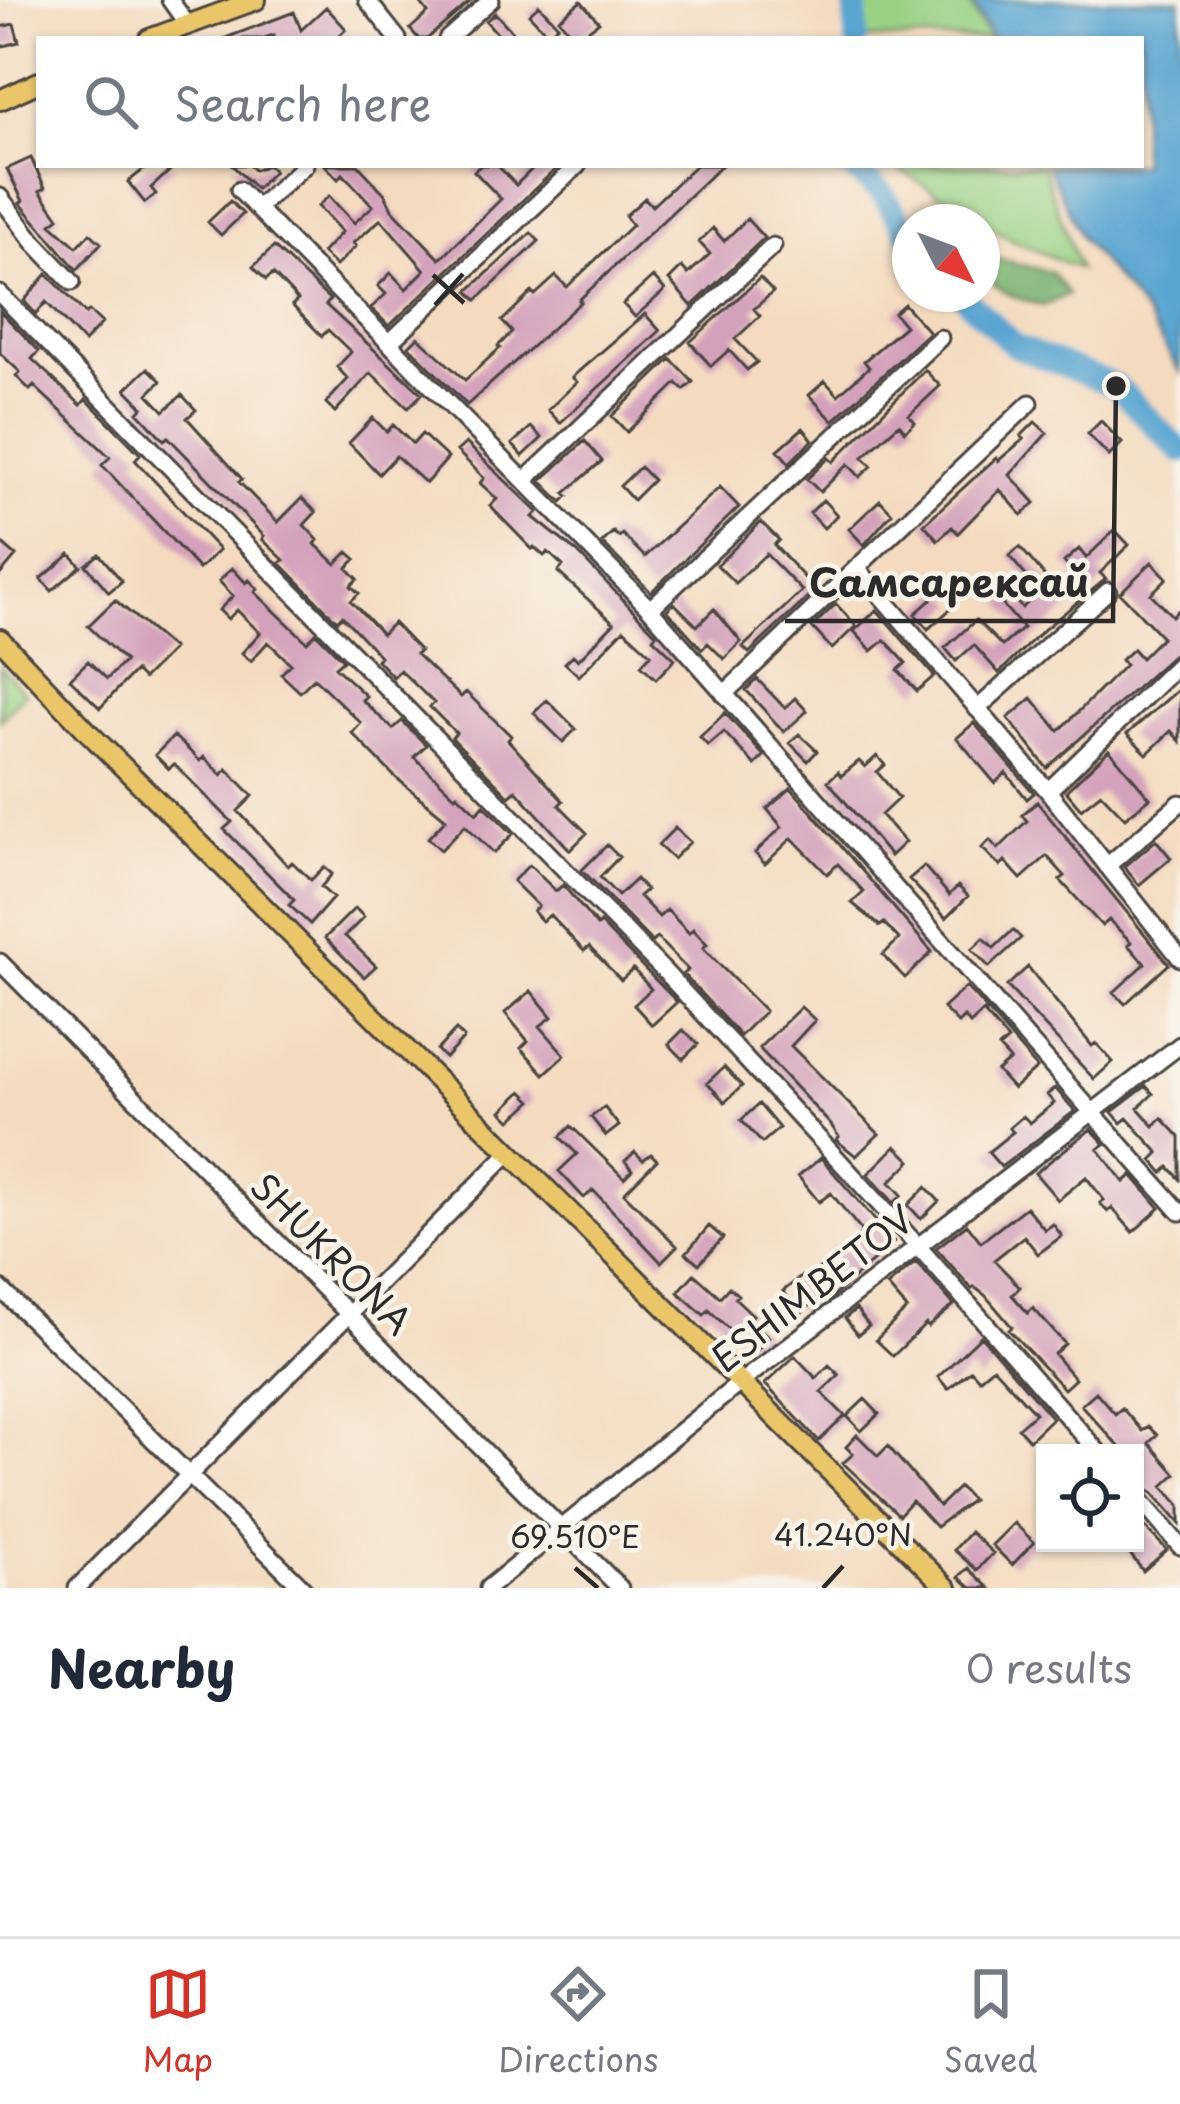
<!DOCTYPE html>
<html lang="en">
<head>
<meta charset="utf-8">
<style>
  :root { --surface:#fff; --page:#f6f6f7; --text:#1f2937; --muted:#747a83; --line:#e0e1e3; --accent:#d93025 }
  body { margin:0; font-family:"Playpen Sans",sans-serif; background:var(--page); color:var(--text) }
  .controls { position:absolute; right:36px; bottom:36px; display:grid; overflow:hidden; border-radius:0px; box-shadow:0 3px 9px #0004 }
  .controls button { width:108px; height:108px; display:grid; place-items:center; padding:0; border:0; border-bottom:3px solid var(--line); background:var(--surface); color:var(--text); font:60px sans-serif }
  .compass { position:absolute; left:892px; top:204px; width:108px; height:108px; border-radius:50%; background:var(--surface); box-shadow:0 3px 9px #0004; rotate:132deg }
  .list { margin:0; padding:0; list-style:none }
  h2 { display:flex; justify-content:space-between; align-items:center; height:156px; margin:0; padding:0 48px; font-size:51px }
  h2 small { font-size:39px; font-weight:400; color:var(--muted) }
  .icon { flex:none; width:66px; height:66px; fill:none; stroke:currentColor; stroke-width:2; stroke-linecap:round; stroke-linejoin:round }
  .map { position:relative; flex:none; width:1180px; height:1588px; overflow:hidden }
  .search { position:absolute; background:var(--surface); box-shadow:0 3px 9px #0004; left:36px; right:36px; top:36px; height:132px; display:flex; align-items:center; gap:30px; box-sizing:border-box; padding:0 42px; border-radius:0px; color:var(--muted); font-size:45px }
  .sheet { height:348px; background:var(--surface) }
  nav { display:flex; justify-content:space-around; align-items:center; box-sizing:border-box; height:168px; border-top:3px solid var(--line); background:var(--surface); font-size:33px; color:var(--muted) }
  nav a { display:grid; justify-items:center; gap:6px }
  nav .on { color:var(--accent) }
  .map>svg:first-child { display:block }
</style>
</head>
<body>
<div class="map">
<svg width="1180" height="1588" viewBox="0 0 1180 1588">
  <rect width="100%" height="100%" fill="#f7f3e8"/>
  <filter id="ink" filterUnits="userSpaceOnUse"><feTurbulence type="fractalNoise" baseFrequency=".00833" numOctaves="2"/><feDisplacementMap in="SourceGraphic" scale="24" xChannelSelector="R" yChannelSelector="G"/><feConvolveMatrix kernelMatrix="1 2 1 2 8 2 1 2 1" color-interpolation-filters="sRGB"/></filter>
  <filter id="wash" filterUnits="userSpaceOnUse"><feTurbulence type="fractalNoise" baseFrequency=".004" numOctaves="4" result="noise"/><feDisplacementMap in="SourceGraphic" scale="48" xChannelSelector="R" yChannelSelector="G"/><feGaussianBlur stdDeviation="2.7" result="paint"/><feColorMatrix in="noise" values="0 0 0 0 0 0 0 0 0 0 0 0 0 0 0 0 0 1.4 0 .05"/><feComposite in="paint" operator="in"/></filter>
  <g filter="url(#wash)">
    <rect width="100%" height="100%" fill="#f4dbbf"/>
    <path fill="#99d184" stroke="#627e58" stroke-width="3" d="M863 0H967L989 39H863Z
      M892 165H1042L1079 269 1012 240Z
      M0 666 25 693 0 720Z"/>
    <path fill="#7ab372" stroke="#526f4e" stroke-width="3" d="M982 255 1051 272 1068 295 1043 306C1015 297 982 291 982 255Z"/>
    <path fill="#58a5d1" stroke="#42687e" stroke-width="3" d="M971 0H1180V372L1145 314 1082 239 1047 165H1141V39H993Z"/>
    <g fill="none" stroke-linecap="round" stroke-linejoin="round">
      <path stroke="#58a5d1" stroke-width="24" d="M856 39V0
        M848 165 882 193 910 236
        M961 294 1015 346 1116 386 1180 451"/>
    </g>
    <g id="blocks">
      <path fill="#d3a1bb" d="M418 0H472L427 39H419L410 29 428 13Z
        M581 1 599 22 576 39 559 19Z
        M539 5 558 25 548 34 529 14Z
        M326 7 346 29 336 39H275L274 35 261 39H223L294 12 301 30Z
        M495 13 519 39H502L486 21Z
        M14 24 19 42 0 47V27Z
        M31 158 45 188 40 191 59 218 51 224 77 247 90 233 101 243 77 270 20 203 23 201 7 169Z
        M149 165H176L151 188 156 194 145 203 128 182Z
        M232 165H249L254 170 268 165 274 171 256 189Z
        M325 165H358L385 194 392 209 440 259 501 199 474 171 481 165H497L516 185 536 165H560L389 326 371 308 386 294 378 286 391 273 406 289 425 270 381 219 353 243 356 246 336 266 322 253 342 232 318 206 329 196 354 223 373 206 343 174 338 179Z
        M696 165H722L579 300 581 302 467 405 409 346 418 337 465 380 500 348 498 346 512 332 502 321 532 292 535 295 556 276 567 287 632 225 625 216 645 198 652 206Z
        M230 201 243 214 221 235 208 222Z
        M747 219 764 238 692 306 669 280 682 267 688 274 710 254 699 242 713 228 724 241Z
        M531 233 539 241 477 300 468 291Z
        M274 247 330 300 326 305 422 394 408 408 371 373 335 412 326 403 348 379 337 367 351 352 328 330 322 336 314 328 292 305 298 300 273 274 266 280 253 267Z
        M47 274 86 314 89 311 102 323 84 342 46 302 36 314 24 301Z
        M653 277 665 290 635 317 623 304Z
        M760 278 773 292 754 309 760 316 735 339 757 362 747 370 729 350 711 366 690 342Z
        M904 304 929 332 833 421 809 395 825 381 838 395 869 367 864 361 905 326 894 313Z
        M0 311 39 351 32 359 81 405 86 399 140 454 135 460 219 550 199 569 102 465 110 457 34 386 30 390 16 376 20 372 0 353Z
        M645 314 660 331 560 423 548 410 577 382 572 377Z
        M671 359 693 382 684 390 677 383 627 432 612 416Z
        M148 368 161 381 148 394 164 411 182 395 196 410 187 418 242 479 239 482 278 522 302 498 316 512 304 525 318 540 315 544 336 564 348 552 356 559 347 568 358 579 351 586 359 593 351 601 382 634 393 623 420 651 416 654 461 697 466 692 511 736 508 740 563 801 559 805 587 833 570 850 516 790 509 796 452 738 456 733 430 707 434 703 400 670 393 677 377 660 380 656 342 616 337 621 280 563 284 560 262 539 264 536 168 437 164 440 138 412 143 407 126 389Z
        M925 370 940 386 909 415 915 422 905 431 899 424 863 457 872 466 860 477 848 464 820 492 807 479 829 458 833 462Z
        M373 418 387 432 393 425 413 444 422 434 448 458 426 483 396 456 379 474 349 443Z
        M1101 421 1122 443 1109 456 1088 434Z
        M1035 422 1047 433 1010 475 1035 503 1022 515 1000 490 958 533 952 527 938 540 924 524 996 458 998 461 1024 439 1021 436Z
        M531 427 542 438 523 456 512 444Z
        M803 428 813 440 789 463 778 450Z
        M585 441 602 461 565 493 568 496 562 502 541 481Z
        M466 443 538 512 533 517 577 552 656 634 653 638 675 659 656 679 641 665 651 654 624 629 579 676 565 663 573 655 578 660 614 623 558 572 563 566 548 552 544 556 534 547 532 549 490 506 497 499 480 483 484 478 457 451Z
        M640 467 653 480 633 500 620 486Z
        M720 487 739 507 651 592 602 543 613 532 619 537 622 534 645 557Z
        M823 500 837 515 824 528 810 513Z
        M880 500 892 513 864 545 849 529Z
        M761 522 779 540 774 545 816 590 749 653 743 647 802 591 766 554 735 583 717 565Z
        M1115 530 1129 545 1100 573 1106 579 1042 631 999 673 974 645 956 661 945 648 976 620 1002 646 1023 628 1002 604 1011 596 1022 608 1040 592 1009 556 1020 547 1060 594 1078 577 1064 562 1079 549 1086 558Z
        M0 542 16 556 0 575Z
        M70 554 81 566 52 591 41 579Z
        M99 554 122 581 109 592 86 565Z
        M1152 562 1167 578 1151 594 1172 616 1180 609V649L1047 768 1008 718 1032 698 1059 731 1125 665 1121 660 1133 649 1141 658 1162 637 1120 593Z
        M232 568 246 583 249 580 258 589 255 592 307 642 316 633 343 660 335 667 366 696 362 700 393 729 402 721 426 745 414 757 455 796 457 794 477 813 484 805 513 834 494 853 465 825 441 850 428 838 446 819 394 776 352 733 361 723 314 678 300 692 281 674 291 664 268 642 251 661 242 653 260 633 237 610 228 619 219 610 233 596 219 581Z
        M943 589 956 604 928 629 915 614Z
        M115 600 173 649 143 679 135 671 100 708 70 679 88 661 107 679 125 661 88 626Z
        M674 603 697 626 714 609 741 642 724 659 708 643 702 649 667 610Z
        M836 604 856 626 832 649 812 627Z
        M877 610 934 676 917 691 898 670 906 663 885 640 872 651 854 631Z
        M757 679 785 708 795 698 807 711 784 732 746 690Z
        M1180 688V741L1171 731 1147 754 1127 734Z
        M547 700 576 729 563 742 534 713Z
        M725 713 764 756 755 765 724 732 708 746 700 737Z
        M974 723 1034 793 1027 799 1006 773 995 783 957 738Z
        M799 734 817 751 808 761 790 743Z
        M174 736 200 761 204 757 222 775 227 769 253 796 238 811 288 866 292 862 311 880 324 867 332 874 321 887 333 898 310 924 289 905 294 900 224 829 232 822 174 764 169 769 155 755Z
        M1109 750 1150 798 1125 818 1101 793 1081 809 1066 791Z
        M877 756 885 765 877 772 899 798 881 815 905 842 890 856 828 781 838 772 841 776 859 761 865 767Z
        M791 788 932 952 905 978 883 955 899 939 884 923 880 926 852 903 864 892 838 864 827 874 792 838 765 864 755 853 782 827 767 809Z
        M1037 802 1169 964 1125 1004 1114 992 1145 964 1128 945 1131 942 1109 920 1102 926 1060 880 1065 876 1047 856 1021 879 1005 861 1000 866 982 848 990 840 998 849 1027 821 1022 815Z
        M675 828 690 842 673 859 658 845Z
        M1156 840 1171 858 1139 885 1124 867Z
        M607 845 619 857 600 877 618 896 636 879 646 890 639 896 659 917 667 910 689 933 693 929 707 944 703 948 765 1011 740 1036 683 974 688 970 657 938 652 942 582 870Z
        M529 865 556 891 563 885 597 926 600 923 677 1002 652 1025 634 1005 651 989 633 969 621 980 589 947 584 951 550 915 542 921 533 911 538 906 513 881Z
        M924 866 949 895 958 886 968 896 946 918 909 879Z
        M355 908 364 917 345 936 376 966 364 977 325 938Z
        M1013 930 1021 938 989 967 972 949 984 938 994 948Z
        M1028 967 1092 1046 1096 1043 1113 1062 1094 1079 1007 986Z
        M966 987 986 1009 970 1024 964 1017 958 1023 943 1008Z
        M531 991 552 1017 540 1026 565 1055 544 1074 521 1048 528 1041 505 1013Z
        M801 1007 815 1020 791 1046 879 1134 856 1156 836 1140 839 1137 831 1125 759 1048Z
        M988 1011 1037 1068 1013 1089 997 1071 1010 1060 999 1048 1008 1040 985 1014Z
        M456 1030 464 1038 445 1058 437 1050Z
        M683 1030 698 1044 683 1059 669 1044Z
        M724 1067 742 1086 725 1102 707 1083Z
        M1146 1086 1153 1094 1138 1108 1154 1126 1162 1118 1180 1137V1179L1169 1167 1163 1173 1152 1160 1159 1153 1127 1118 1121 1123 1112 1112Z
        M1055 1088 1075 1111 1001 1167 988 1152 1013 1132 1009 1128 1023 1116 1030 1123 1054 1103 1047 1095Z
        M522 1091 532 1101 511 1120 502 1111Z
        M759 1104 779 1128 762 1143 741 1120Z
        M604 1107 619 1126 606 1136 591 1117Z
        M571 1126 624 1178 632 1170 625 1161 635 1152 643 1160 651 1154 657 1160 624 1193 677 1246 661 1262 593 1190 584 1198 559 1171 577 1154 560 1137Z
        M1091 1129 1105 1144 1098 1149 1124 1182 1132 1175 1160 1208 1133 1232 1112 1208 1108 1212 1100 1203 1104 1200 1086 1177 1058 1200 1035 1173Z
        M896 1146 911 1161 890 1182 902 1195 894 1203 868 1174Z
        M821 1158 894 1242 829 1300 824 1294 801 1313 783 1291 802 1276 806 1280 863 1233 831 1193 819 1202 798 1176Z
        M926 1187 939 1201 921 1219 908 1205Z
        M1026 1207 1045 1230 1053 1224 1062 1236 1038 1254 1024 1236 994 1260 1020 1287 1012 1295 1028 1313 1033 1308 1065 1344 1054 1354 1075 1379 1064 1389 1009 1330 1012 1327 985 1295 974 1287 972 1289 936 1248 967 1224 981 1242Z
        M709 1226 723 1238 699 1264 686 1253Z
        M916 1262 954 1305 928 1327 926 1324 893 1356 876 1340 907 1309 887 1286Z
        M694 1274 720 1297 729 1287 738 1295 735 1298 753 1315 749 1319 769 1337 754 1353 709 1310 704 1315 678 1292Z
        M856 1309 869 1326 858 1335 845 1318Z
        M981 1336 1052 1418 1029 1440 1018 1428 1035 1413 993 1367 979 1379 971 1370 948 1389 938 1377Z
        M795 1356 816 1378 829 1365 839 1375 821 1392 845 1416 819 1441 765 1384Z
        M1096 1392 1115 1414 1122 1408 1142 1431 1148 1426 1157 1435 1149 1443 1176 1474 1163 1486 1180 1505V1524L1154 1494 1135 1482V1453H1125L1081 1405Z
        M865 1399 879 1414 861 1431 847 1416Z
        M857 1435 878 1456 888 1446 939 1506 959 1487 972 1500 936 1527 912 1501 899 1515 843 1463 853 1454 846 1447Z
        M1135 1517 1167 1550 1143 1571 1122 1543H1135Z
        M1014 1523 1034 1542 1012 1565 992 1545Z
        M970 1532 993 1553 977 1570 954 1550Z
        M968 1568 989 1588H971L959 1577Z"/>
    </g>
  </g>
  <g filter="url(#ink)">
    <use href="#blocks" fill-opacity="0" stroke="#494541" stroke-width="3"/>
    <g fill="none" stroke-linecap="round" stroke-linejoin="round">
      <g stroke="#494541" stroke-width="21">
        <path id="minor" d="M170 0 187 24
          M367 0 398 39
          M447 39 491 0
          M239 190 650 609 1180 1212
          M0 197 34 242 72 282
          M257 208 305 165
          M0 294 665 972 918 1246 1099 1453
          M390 342 578 165
          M525 480 773 246
          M857 568 1048 791 1180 958
          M650 609 940 338
          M724 694 1030 403
          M977 709 1108 591
          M1048 791 1180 663
          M1107 866 1180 803
          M0 962 620 1588
          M0 1288 303 1588
          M1135 1494 1180 1546
          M77 1588 510 1152
          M488 1588 741 1382 1180 1045"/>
      </g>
      <g stroke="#494541" stroke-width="24">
        <path id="major" d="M149 39 256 0
          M0 100 39 82
          M0 639 89 733 947 1588"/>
      </g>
      <use href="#minor" stroke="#fff" stroke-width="15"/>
      <use href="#major" stroke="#ebc669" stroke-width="18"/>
    </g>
  </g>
  <path fill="none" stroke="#2b2b2b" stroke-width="4.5" d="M433 275 464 303M435 305 463 274M575 1568 598 1588M823 1588 843 1566"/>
  <g text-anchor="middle" stroke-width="9" stroke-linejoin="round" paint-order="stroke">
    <g font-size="36" fill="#2b2b2b" stroke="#f7f3e8">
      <text transform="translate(331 1254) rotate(45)" y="13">SHUKRONA</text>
      <text transform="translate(813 1289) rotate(-38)" y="13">ESHIMBETOV</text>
    </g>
  </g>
  <g font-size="30" text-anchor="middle" fill="#2b2b2b" stroke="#f7f3e8" stroke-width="9" stroke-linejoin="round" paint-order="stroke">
    <text x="843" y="1546">41.240°N</text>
    <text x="575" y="1548">69.510°E</text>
  </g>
  <path fill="none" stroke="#2b2b2b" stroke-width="4.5" d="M1116 386L1113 621H785"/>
  <circle fill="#2b2b2b" stroke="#f7f3e8" stroke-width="4.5" cx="1116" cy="386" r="12"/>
  <g font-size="39" text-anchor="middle" font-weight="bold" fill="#2b2b2b" stroke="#f7f3e8" stroke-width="9" stroke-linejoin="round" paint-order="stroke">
    <text x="949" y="597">Самсарексай</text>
  </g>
</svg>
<div class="controls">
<button><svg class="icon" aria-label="locate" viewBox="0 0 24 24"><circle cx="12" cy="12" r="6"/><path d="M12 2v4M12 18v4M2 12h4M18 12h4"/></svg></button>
</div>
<svg class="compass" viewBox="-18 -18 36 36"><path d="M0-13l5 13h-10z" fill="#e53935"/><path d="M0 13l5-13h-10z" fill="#747a83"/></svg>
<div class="search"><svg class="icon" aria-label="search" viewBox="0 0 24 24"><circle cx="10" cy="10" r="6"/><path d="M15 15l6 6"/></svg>Search here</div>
</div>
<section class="sheet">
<h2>Nearby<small>0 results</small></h2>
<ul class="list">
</ul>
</section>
<nav>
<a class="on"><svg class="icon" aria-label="map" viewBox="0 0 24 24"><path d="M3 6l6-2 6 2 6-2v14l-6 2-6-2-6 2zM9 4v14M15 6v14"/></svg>Map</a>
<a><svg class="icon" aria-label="directions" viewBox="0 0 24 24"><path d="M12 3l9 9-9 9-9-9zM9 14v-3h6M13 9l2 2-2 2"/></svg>Directions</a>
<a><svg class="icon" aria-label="saved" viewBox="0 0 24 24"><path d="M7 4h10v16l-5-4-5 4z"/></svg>Saved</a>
</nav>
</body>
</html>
